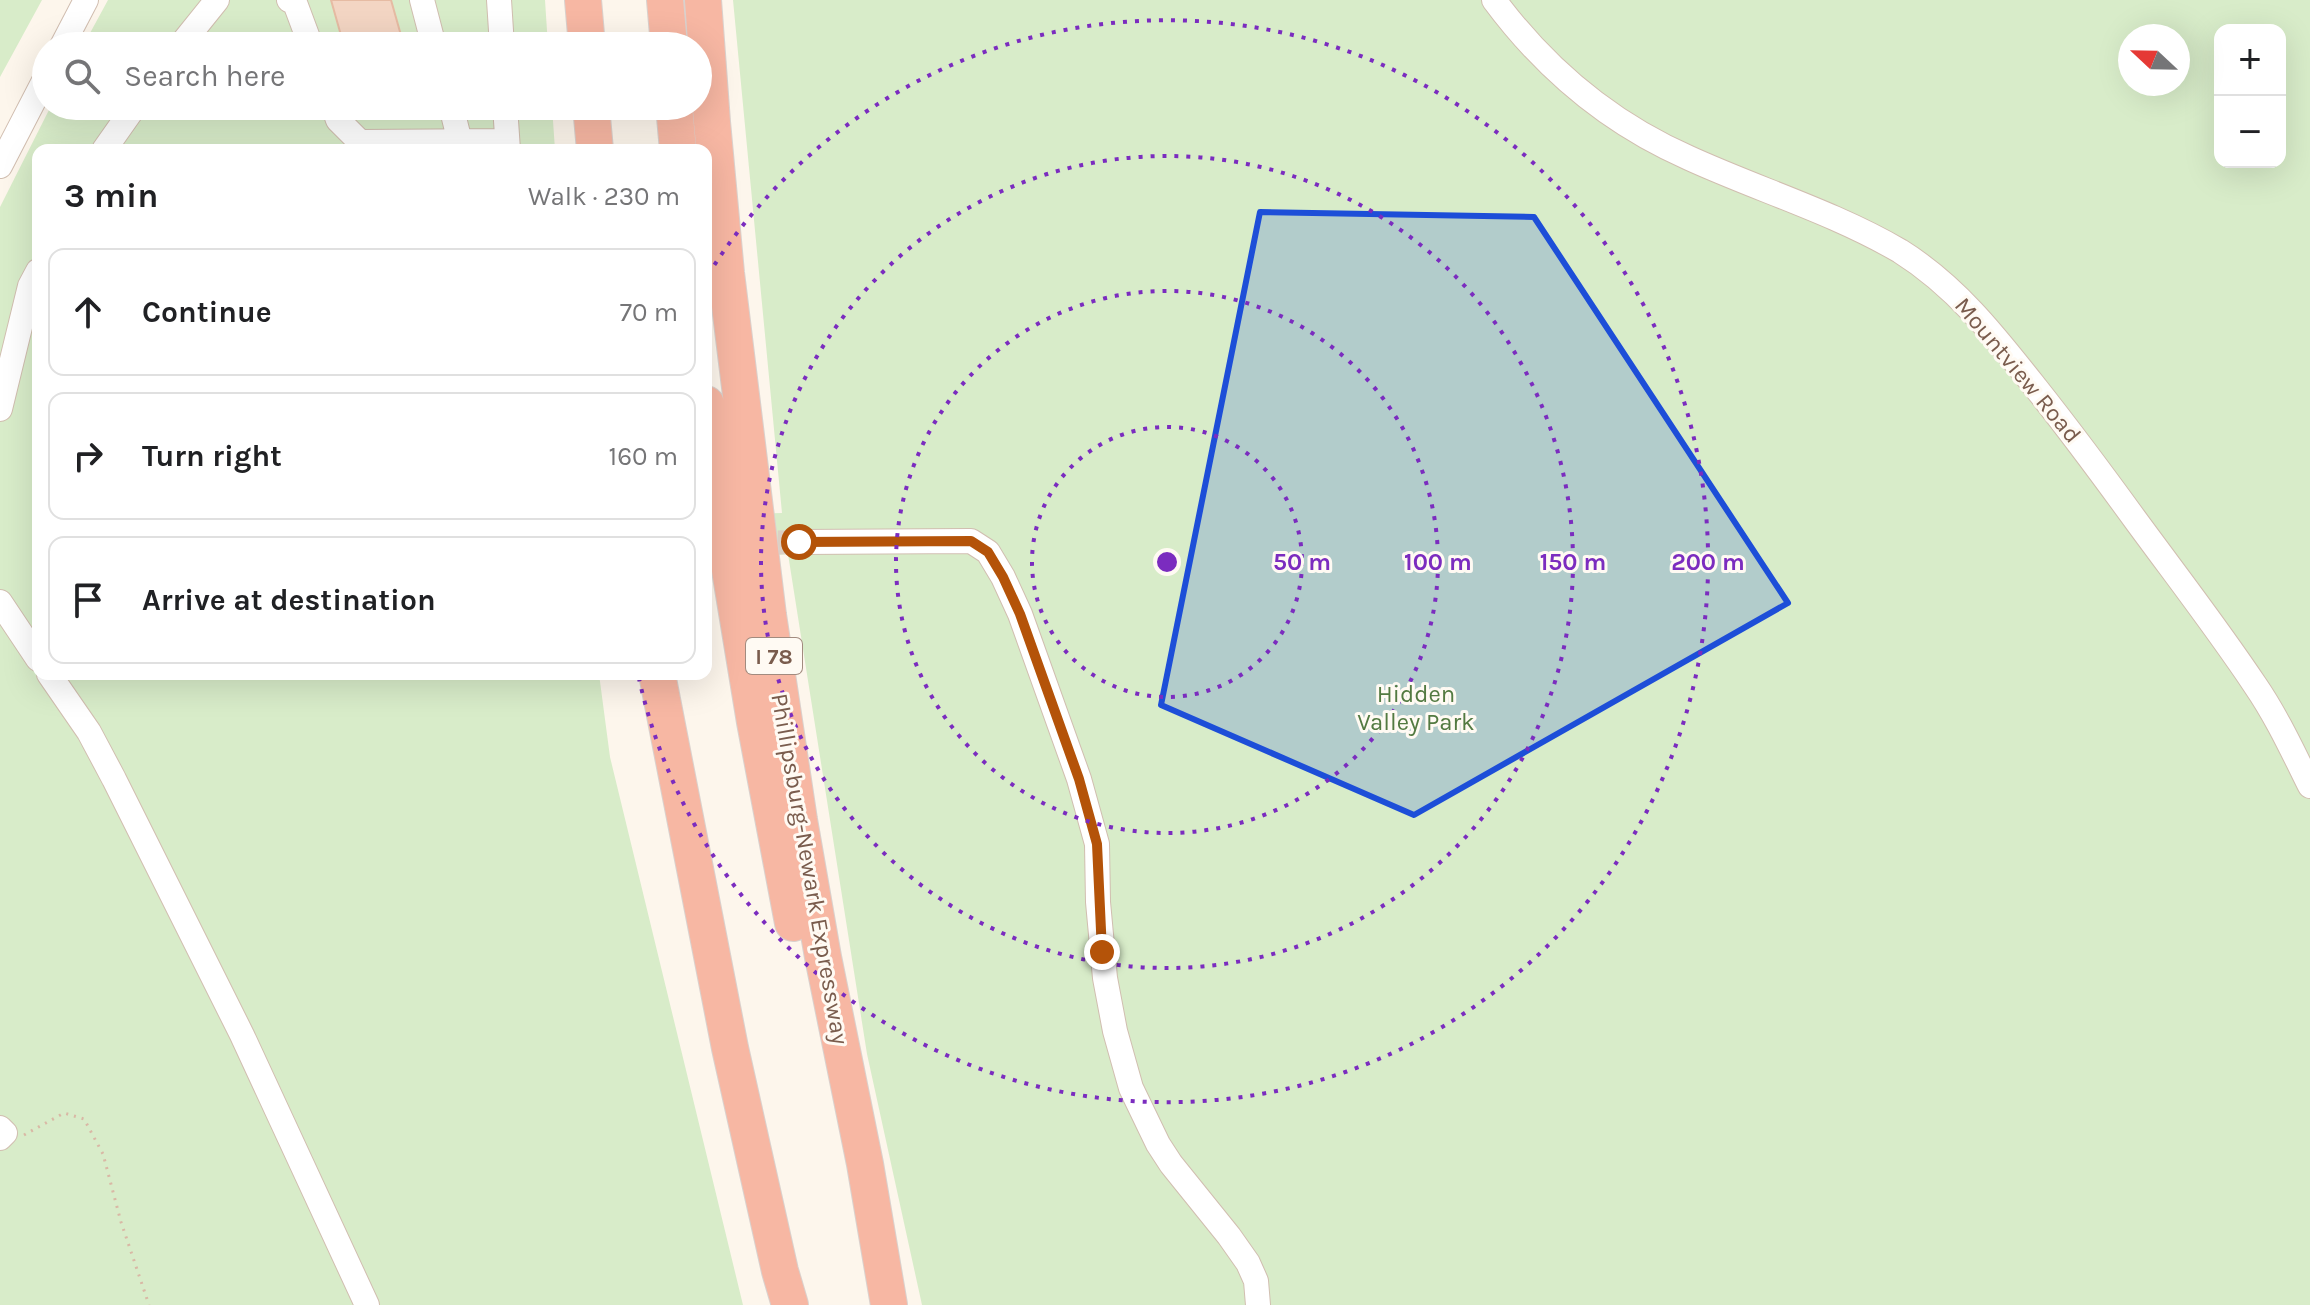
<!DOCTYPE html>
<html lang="en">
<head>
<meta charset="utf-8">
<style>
  :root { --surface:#fff; --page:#f2f2f2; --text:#202124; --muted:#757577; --line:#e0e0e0 }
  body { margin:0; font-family:Karla,sans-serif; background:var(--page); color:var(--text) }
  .controls { position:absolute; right:24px; top:24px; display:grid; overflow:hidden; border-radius:16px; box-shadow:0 8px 32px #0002 }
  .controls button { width:72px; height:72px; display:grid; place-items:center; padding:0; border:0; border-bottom:2px solid var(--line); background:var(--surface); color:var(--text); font:40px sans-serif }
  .compass { position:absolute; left:2118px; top:24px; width:72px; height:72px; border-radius:50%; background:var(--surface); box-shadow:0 8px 32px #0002; rotate:292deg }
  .stop { position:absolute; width:24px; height:24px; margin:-18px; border:6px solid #b45309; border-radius:50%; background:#fff }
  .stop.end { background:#b45309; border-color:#fff; box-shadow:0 2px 8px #0008 }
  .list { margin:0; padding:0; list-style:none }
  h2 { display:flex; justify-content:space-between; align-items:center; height:104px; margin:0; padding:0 32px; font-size:34px }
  h2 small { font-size:26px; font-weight:400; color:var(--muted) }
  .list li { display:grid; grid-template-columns:52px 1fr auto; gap:24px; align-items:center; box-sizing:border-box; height:128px; margin:0 16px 16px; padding:0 16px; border:2px solid var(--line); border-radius:16px }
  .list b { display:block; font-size:30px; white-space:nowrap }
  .list em { font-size:26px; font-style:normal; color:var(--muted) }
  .icon { flex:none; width:44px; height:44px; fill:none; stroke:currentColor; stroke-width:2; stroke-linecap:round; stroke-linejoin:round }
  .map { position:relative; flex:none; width:2310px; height:1305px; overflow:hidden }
  .search { position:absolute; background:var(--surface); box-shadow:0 8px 32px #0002; left:32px; top:32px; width:680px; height:88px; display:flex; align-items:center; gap:20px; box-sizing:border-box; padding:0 28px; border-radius:44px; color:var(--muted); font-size:30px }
  .panel { position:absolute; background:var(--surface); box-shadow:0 8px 32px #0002; left:32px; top:144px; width:680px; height:536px; border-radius:16px }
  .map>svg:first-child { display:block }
</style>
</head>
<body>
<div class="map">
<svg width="2310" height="1305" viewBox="0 0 2310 1305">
  <rect width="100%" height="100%" fill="#fdf6ec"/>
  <path fill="#d8ecc9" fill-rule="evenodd" d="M0 0H42L0 77Z
    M108 0H545L548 46H83Z
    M733 0H2310V1305H922L867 1054 788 554 706 562V515L782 513ZM2220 30H2280V162H2220ZM2130 36H2178V84H2130Z
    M51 106H552L555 150H38V674H599L610 757 743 1305H0V207Z"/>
  <path fill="#f3d5c3" stroke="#e6bba3" stroke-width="2" d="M331 0H391L404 46H344Z"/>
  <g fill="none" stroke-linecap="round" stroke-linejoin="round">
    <path stroke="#dcd0c4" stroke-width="24" stroke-dasharray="24 12" stroke-linecap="butt" d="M706 544 799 542"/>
    <g stroke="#d1beb0" stroke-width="26">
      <path id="minor" d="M289 0 295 3 311 46
        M422 0 434 46
        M499 0 502 46
        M1494 0C1546 70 1609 123 1689 158 1759 190 1833 212 1900 251 1956 286 1995 336 2036 388 2070 431 2102 474 2134 518 2175 574 2217 628 2255 685 2277 717 2293 752 2310 786
        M62 46 86 0
        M180 46 217 0
        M333 106 338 120 360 142 507 141
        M451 106 460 142
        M505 106 508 150
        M104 150 135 106
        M0 166 46 77
        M0 409 30 286 38 271
        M799 542 971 541 988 552 1003 577 1020 614 1079 779 1097 844 1098 902 1105 978 1115 1031 1131 1088 1158 1144 1171 1164 1229 1236 1248 1263 1256 1281 1258 1305
        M0 602 38 659
        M49 674 89 732 114 779 242 1035 367 1305
        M0 1128 5 1133 0 1138"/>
    </g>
    <g stroke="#dad1cd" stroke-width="38">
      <path id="highway" d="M583 0 587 46
        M665 0 669 46
        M703 0 712 122 726 273 768 615 799 820 823 957 865 1164 889 1305
        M591 106 595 150
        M674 106 678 150
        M706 404 718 497 755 722 793 923
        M657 674 730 1048 780 1271 790 1305"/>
    </g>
    <path stroke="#d9b8a5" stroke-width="3" stroke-dasharray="2 6" stroke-linecap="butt" d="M24 1135 64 1113 84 1119 103 1154 121 1222 149 1305"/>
    <use href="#minor" stroke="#fff" stroke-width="24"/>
    <use href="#highway" stroke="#f7b7a3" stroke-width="36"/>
  </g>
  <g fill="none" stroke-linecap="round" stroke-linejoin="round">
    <path stroke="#b45309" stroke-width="10" d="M799 542 971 541 988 552 1003 577 1020 614 1079 779 1097 844 1102 952"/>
  </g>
  <path fill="#1d4ed8" fill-opacity="0.2" stroke="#1d4ed8" stroke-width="6" stroke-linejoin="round" d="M1260 212 1534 217 1788 603 1414 815 1161 705Z"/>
  <g fill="none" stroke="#7b2cbf" stroke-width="4" stroke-dasharray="4 8">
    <circle cx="1167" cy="562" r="135"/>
    <circle cx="1167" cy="562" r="271"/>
    <circle cx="1167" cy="562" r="406"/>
    <path d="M708 275A541 541 0 1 1 638 674"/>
  </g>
  <g text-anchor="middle" stroke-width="6" stroke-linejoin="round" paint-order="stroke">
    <rect fill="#fffaf3" stroke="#a28b7f" stroke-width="2" x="746" y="638" width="56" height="36" rx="6"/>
    <g font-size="22" font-weight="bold" fill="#7a5c4d">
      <text x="774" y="664">I 78</text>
    </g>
    <g font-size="24" fill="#7a5c4d" stroke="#fffaf3">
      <text transform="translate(2018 370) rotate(50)" y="8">Mountview Road</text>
      <text transform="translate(810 869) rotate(80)" y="8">Phillipsburg-Newark Expressway</text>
    </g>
    <g font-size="24" fill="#537a41" stroke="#fffaf3">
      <text x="1416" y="702">Hidden<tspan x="1416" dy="28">Valley Park</tspan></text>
    </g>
  </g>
  <circle cx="1167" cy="562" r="12" fill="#7b2cbf" stroke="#fffaf3" stroke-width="4"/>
  <g font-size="24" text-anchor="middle" font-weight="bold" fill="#7b2cbf" stroke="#fffaf3" stroke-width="6" stroke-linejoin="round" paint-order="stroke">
    <text x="1302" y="570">50 m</text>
    <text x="1438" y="570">100 m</text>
    <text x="1573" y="570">150 m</text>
    <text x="1708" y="570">200 m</text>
  </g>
</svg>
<div class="controls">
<button>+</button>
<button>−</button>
</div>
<svg class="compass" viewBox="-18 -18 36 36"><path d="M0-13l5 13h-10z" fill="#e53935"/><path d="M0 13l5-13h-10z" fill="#757577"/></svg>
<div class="stop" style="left:799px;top:542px"></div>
<div class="stop end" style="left:1102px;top:952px"></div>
<div class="search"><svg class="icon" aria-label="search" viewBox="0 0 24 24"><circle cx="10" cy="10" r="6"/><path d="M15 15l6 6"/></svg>Search here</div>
<section class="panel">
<h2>3 min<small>Walk · 230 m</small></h2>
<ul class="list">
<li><svg class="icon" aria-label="ahead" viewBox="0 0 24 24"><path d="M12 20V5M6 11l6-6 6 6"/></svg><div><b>Continue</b></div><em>70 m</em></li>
<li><svg class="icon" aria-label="right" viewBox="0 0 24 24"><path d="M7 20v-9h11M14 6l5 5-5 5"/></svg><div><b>Turn right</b></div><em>160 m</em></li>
<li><svg class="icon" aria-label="arrive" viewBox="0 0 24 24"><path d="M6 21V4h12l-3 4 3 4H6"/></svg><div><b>Arrive at destination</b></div></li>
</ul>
</section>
</div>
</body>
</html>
